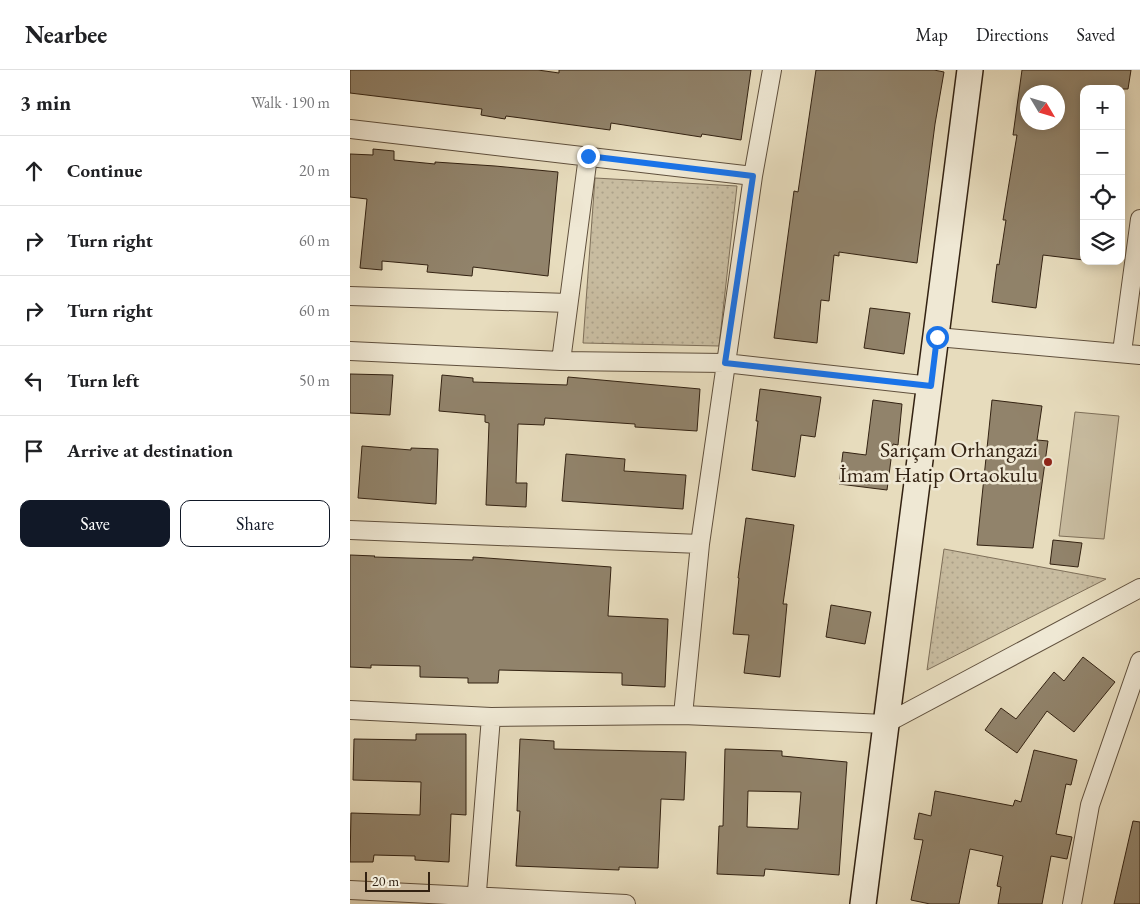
<!DOCTYPE html>
<html lang="en">
<head>
<meta charset="utf-8">
<style>
  :root { --surface:#fff; --page:#f6f6f6; --text:#202124; --muted:#757577; --line:#e0e0e0; --accent:#111827 }
  body { margin:0; font-family:"EB Garamond",serif; background:var(--page); color:var(--text) }
  .controls { position:absolute; right:15px; top:15px; display:grid; overflow:hidden; border-radius:10px; box-shadow:0 2px 12px #0003 }
  .controls button { width:45px; height:45px; display:grid; place-items:center; padding:0; border:0; border-bottom:1px solid var(--line); background:var(--surface); color:var(--text); font:25px sans-serif }
  .compass { position:absolute; left:670px; top:15px; width:45px; height:45px; border-radius:50%; background:var(--surface); box-shadow:0 2px 12px #0003; rotate:128deg }
  .scale { position:absolute; left:15px; bottom:12px; width:65px; box-sizing:border-box; padding-left:5px; border:2px solid #332212; border-top:0; font-size:14px; line-height:18px; white-space:nowrap; color:#332212; -webkit-text-stroke:4px #efe8d4; paint-order:stroke }
  .stop { position:absolute; width:15px; height:15px; margin:-11px; border:4px solid #1a73e8; border-radius:50%; background:#fff }
  .stop.end { background:#1a73e8; border-color:#fff; box-shadow:0 1px 5px #0008 }
  .list { margin:0; padding:0; list-style:none }
  h2 { display:flex; justify-content:space-between; align-items:center; height:65px; margin:0; padding:0 20px; font-size:21px }
  h2 small { font-size:16px; font-weight:400; color:var(--muted) }
  .list li { display:grid; grid-template-columns:32px 1fr auto; gap:15px; align-items:center; box-sizing:border-box; height:70px; padding:0 20px; border-top:1px solid var(--line) }
  .list b { display:block; font-size:19px; white-space:nowrap }
  .list em { font-size:16px; font-style:normal; color:var(--muted) }
  .actions { display:flex; gap:10px; padding:15px 20px }
  .actions a { flex:1; padding:11px 0; border:1px solid var(--accent); border-radius:10px; text-align:center; font-size:18px; color:var(--accent) }
  .actions .main { background:var(--accent); color:#fff }
  .icon { flex:none; width:28px; height:28px; fill:none; stroke:currentColor; stroke-width:2; stroke-linecap:round; stroke-linejoin:round }
  .map { position:relative; flex:none; width:790px; height:834px; overflow:hidden }
  header { display:flex; align-items:center; gap:30px; box-sizing:border-box; height:70px; padding:0 25px; background:var(--surface); border-bottom:1px solid var(--line) }
  header strong { font-size:24px }
  nav { display:flex; gap:28px; margin-inline-start:auto; font-size:18px }
  main { display:flex }
  aside { flex:1; background:var(--surface) }
  .map>svg:first-child { display:block }
</style>
</head>
<body>
<header>
<strong>Nearbee</strong>
<nav><a>Map</a><a>Directions</a><a>Saved</a></nav>
</header>
<main>
<aside>
<h2>3 min<small>Walk · 190 m</small></h2>
<ul class="list">
<li><svg class="icon" aria-label="ahead" viewBox="0 0 24 24"><path d="M12 20V5M6 11l6-6 6 6"/></svg><div><b>Continue</b></div><em>20 m</em></li>
<li><svg class="icon" aria-label="right" viewBox="0 0 24 24"><path d="M7 20v-9h11M14 6l5 5-5 5"/></svg><div><b>Turn right</b></div><em>60 m</em></li>
<li><svg class="icon" aria-label="right" viewBox="0 0 24 24"><path d="M7 20v-9h11M14 6l5 5-5 5"/></svg><div><b>Turn right</b></div><em>60 m</em></li>
<li><svg class="icon" aria-label="left" viewBox="0 0 24 24"><path d="M17 20v-9H6M10 6l-5 5 5 5"/></svg><div><b>Turn left</b></div><em>50 m</em></li>
<li><svg class="icon" aria-label="arrive" viewBox="0 0 24 24"><path d="M6 21V4h12l-3 4 3 4H6"/></svg><div><b>Arrive at destination</b></div></li>
</ul>
<div class="actions"><a class="main">Save</a><a>Share</a></div>
</aside>
<div class="map">
<svg width="790" height="834" viewBox="0 0 790 834">
  <defs>
    <pattern id="park-dots" width="8" height="8" patternUnits="userSpaceOnUse" patternTransform="scale(1.25)"><rect width="8" height="8" fill="#c8bca0"/><path d="M2 2h.1M6 6h.1" fill="none" stroke="#aca189" stroke-width="1.8" stroke-linecap="round"/></pattern>
  </defs>
  <rect width="100%" height="100%" fill="#e7dcbd"/>
  <filter id="stains"><feTurbulence type="fractalNoise" baseFrequency=".004" numOctaves="4"/><feColorMatrix values="0 0 0 0 .2 0 0 0 0 .09 0 0 0 0 .02 0 0 0 .5 -.17"/></filter>
  <radialGradient id="worn" r=".72"><stop offset=".6" stop-color="#630" stop-opacity="0"/><stop offset="1" stop-color="#630" stop-opacity=".3"/></radialGradient>
  <path fill="url(#park-dots)" stroke="#7e6f59" d="M245 108 387 116 369 276 233 273Z
    M594 479 756 509 577 600Z"/>
  <path fill="#c8bca0" stroke="#7e6f59" d="M725 342 769 346 754 469 709 466Z"/>
  <path fill="#91836b" stroke="#332212" fill-rule="evenodd" d="M0 0H188L209 3V0H401L391 70 352 64 351 67 261 53 260 60 156 46 155 49 131 45 132 39 0 23Z
    M466 0H584L594 2 585 54 567 193 489 182V186L484 185 479 231 471 230 467 273 424 268 444 121 448 122Z
    M672 0H781L778 19H734V190L693 185 686 238 642 232 647 194 649 195 656 150H653L667 65H663ZM678 22H708V52H678Z
    M23 79 44 81V90L85 94V92L145 96 208 102 198 206 123 197 122 206 77 202 78 195 32 191V200L10 198 17 129 0 127V84L23 85Z
    M520 238 560 243 554 284 514 278Z
    M0 304 43 305 40 345 0 343Z
    M92 305 123 308V312L217 315 218 307 350 319 347 361 285 357V354L195 348 194 355 168 354 166 413H177L176 437 136 435 139 353 135 352V345L89 341Z
    M410 319 471 327 465 367 451 365 445 407 402 400 408 351H406Z
    M523 330 552 334 548 375 543 374 537 420 489 414 493 382 516 385Z
    M642 330 692 336 687 370 698 371 683 478 627 475Z
    M12 376 61 380V378L88 379 86 434 8 428Z
    M216 384 275 389 274 401 336 405 333 439 212 431Z
    M396 448 444 455 433 534H437L430 607 394 603 399 565 383 564 389 508H388Z
    M703 470 732 473 728 497 700 494Z
    M0 485 25 486 24 487 123 490V487L261 497 258 546 318 549 315 617 272 615V603L149 600 148 613H118V608L70 607V596L21 595V598L0 597Z
    M481 535 521 542 515 574 476 567Z
    M733 587 765 612 724 662 697 641 667 683 635 660 651 638 666 649 704 602 714 611Z
    M66 664H116V745L101 744 99 792 65 790V786L24 785 23 792H0L1 743 70 745 71 712 3 710 4 669 66 670Z
    M170 669 204 671V679L336 682 334 730 311 729 308 798 269 797V800L166 796 170 741H167Z
    M375 679 432 681V686L497 692 489 805 415 799 414 806 367 804 369 756H373ZM398 721 451 722 448 759 397 757Z
    M684 680 727 690 721 715 716 714 706 764 722 767 717 789 701 786 692 834H648L651 817 647 816 653 786 620 779 609 834H580L561 830 573 770 564 769 569 743 581 746 585 721 663 736 665 730 671 732Z
    M783 751 790 752V834H764Z"/>
  <g fill="none" stroke-linecap="round" stroke-linejoin="round">
    <g stroke="#60503d" stroke-width="20">
      <path id="minor" d="M0 59 403 106
        M0 226 218 233
        M587 267 790 285
        M0 281 211 291 375 293 581 316
        M772 282 790 149
        M211 291 238 86
        M0 460 350 474
        M0 640 141 647 333 645 535 654 790 518
        M333 645 350 474 403 106 422 0
        M0 820 276 834
        M126 834 141 647
        M722 834 740 735 790 591"/>
    </g>
    <g stroke="#332212" stroke-width="28">
      <path id="secondary" d="M513 834C547 556 586 278 620 0"/>
    </g>
    <use href="#minor" stroke="#efe8d4" stroke-width="18"/>
    <use href="#secondary" stroke="#efe8d4" stroke-width="25"/>
  </g>
  <g fill="none" stroke-linecap="round" stroke-linejoin="round">
    <path stroke="#1a73e8" stroke-width="6" d="M238 86 403 106 375 293 581 316 587 267"/>
  </g>
  <circle fill="#8f2418" stroke="#efe8d4" stroke-width="2" cx="698" cy="392" r="5"/>
  <g text-anchor="middle" stroke-width="5" stroke-linejoin="round" paint-order="stroke">
    <g font-size="22" fill="#332212" stroke="#efe8d4" text-anchor="end">
      <text x="688" y="387">Sarıçam Orhangazi<tspan x="688" dy="25">İmam Hatip Ortaokulu</tspan></text>
    </g>
  </g>
  <rect width="100%" height="100%" filter="url(#stains)"/>
  <rect width="100%" height="100%" fill="url(#worn)"/>
</svg>
<div class="controls">
<button>+</button>
<button>−</button>
<button><svg class="icon" aria-label="locate" viewBox="0 0 24 24"><circle cx="12" cy="12" r="6"/><path d="M12 2v4M12 18v4M2 12h4M18 12h4"/></svg></button>
<button><svg class="icon" aria-label="layers" viewBox="0 0 24 24"><path d="M12 4l9 5-9 5-9-5zM3 14l9 5 9-5"/></svg></button>
</div>
<svg class="compass" viewBox="-18 -18 36 36"><path d="M0-13l5 13h-10z" fill="#e53935"/><path d="M0 13l5-13h-10z" fill="#757577"/></svg>
<div class="scale">20 m</div>
<div class="stop" style="left:587px;top:267px"></div>
<div class="stop end" style="left:238px;top:86px"></div>
</div>
</main>
</body>
</html>
